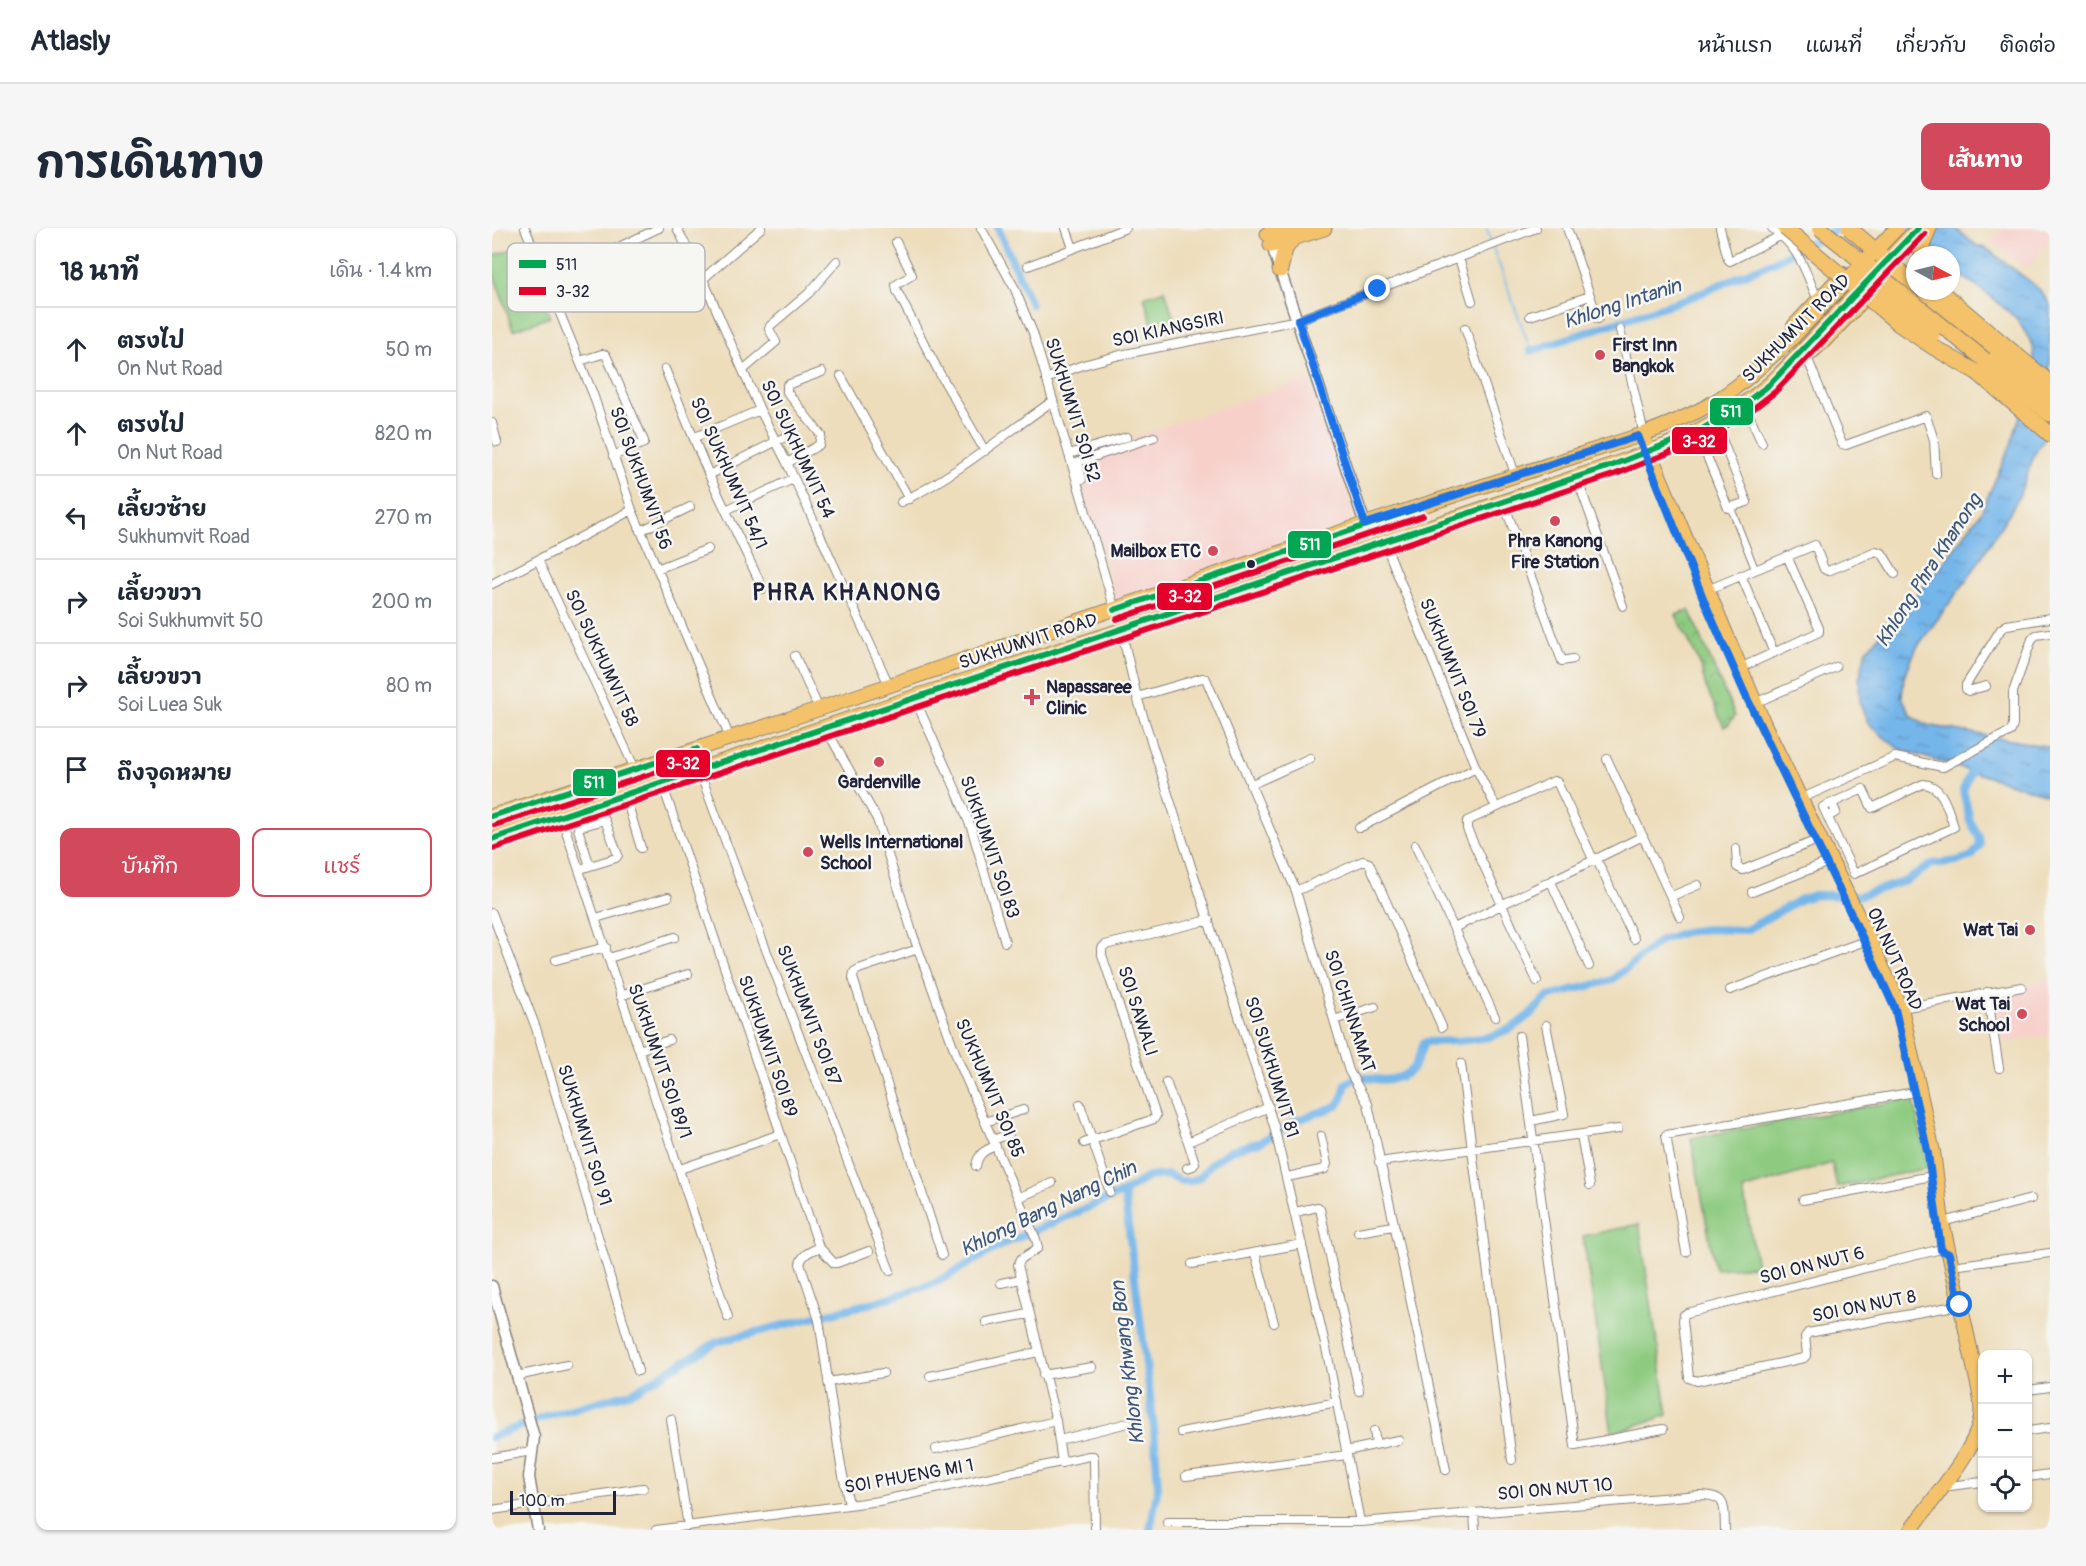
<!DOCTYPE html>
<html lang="th">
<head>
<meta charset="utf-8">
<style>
  :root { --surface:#fff; --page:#f6f6f7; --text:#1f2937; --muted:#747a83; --line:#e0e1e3; --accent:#d1495b }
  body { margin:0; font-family:Pangolin,"Playpen Sans Thai",sans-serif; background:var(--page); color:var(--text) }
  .controls { position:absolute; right:18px; bottom:18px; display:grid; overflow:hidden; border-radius:12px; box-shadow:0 2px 4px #0004 }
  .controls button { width:54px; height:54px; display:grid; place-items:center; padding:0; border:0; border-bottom:2px solid var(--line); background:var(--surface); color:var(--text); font:30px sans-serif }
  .compass { position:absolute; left:1414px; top:18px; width:54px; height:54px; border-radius:50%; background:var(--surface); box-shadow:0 2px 4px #0004; rotate:97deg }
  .scale { position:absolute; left:18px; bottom:15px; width:106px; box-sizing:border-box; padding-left:6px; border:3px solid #22223b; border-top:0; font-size:16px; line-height:21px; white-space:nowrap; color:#22223b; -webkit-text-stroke:4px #f6f6f2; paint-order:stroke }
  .stop { position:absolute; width:18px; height:18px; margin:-14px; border:4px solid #1a73e8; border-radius:50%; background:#fff }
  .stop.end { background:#1a73e8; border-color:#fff; box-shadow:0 2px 6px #0008 }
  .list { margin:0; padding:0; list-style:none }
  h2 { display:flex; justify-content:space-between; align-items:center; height:78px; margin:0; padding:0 24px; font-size:26px }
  h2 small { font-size:20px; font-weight:400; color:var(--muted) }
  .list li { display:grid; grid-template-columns:39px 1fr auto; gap:18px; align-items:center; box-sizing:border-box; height:84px; padding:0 24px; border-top:2px solid var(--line) }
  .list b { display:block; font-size:22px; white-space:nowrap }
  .list p { margin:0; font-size:20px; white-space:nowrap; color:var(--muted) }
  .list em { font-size:20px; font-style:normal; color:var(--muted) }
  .actions { display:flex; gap:12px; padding:18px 24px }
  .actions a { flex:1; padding:14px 0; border:2px solid var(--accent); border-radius:12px; text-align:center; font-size:21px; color:var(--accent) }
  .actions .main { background:var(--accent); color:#fff }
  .icon { flex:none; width:33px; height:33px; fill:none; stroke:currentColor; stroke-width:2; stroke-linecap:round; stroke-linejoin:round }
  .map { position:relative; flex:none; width:1558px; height:1302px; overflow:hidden; border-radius:12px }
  header { display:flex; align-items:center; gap:36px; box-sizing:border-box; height:84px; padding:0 30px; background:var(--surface); border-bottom:2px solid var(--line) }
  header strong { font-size:28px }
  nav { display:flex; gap:33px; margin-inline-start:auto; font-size:21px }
  .intro { display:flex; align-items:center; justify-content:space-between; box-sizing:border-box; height:144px; padding:0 36px }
  h1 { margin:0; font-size:42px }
  .button { padding:15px 27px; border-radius:12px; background:var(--accent); color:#fff; font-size:21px; font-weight:700 }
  main { display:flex; gap:36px; padding:0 36px }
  aside { flex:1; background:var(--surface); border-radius:12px; box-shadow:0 2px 4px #0004 }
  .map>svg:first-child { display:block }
</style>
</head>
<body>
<header>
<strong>Atlasly</strong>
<nav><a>หน้าแรก</a><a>แผนที่</a><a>เกี่ยวกับ</a><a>ติดต่อ</a></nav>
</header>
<div class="intro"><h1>การเดินทาง</h1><a class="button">เส้นทาง</a></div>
<main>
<aside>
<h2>18 นาที<small>เดิน · 1.4 km</small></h2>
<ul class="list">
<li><svg class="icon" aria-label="ahead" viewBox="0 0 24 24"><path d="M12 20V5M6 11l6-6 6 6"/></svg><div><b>ตรงไป</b><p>On Nut Road</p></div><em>50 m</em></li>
<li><svg class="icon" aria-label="ahead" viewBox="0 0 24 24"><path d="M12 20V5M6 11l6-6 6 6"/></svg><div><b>ตรงไป</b><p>On Nut Road</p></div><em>820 m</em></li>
<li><svg class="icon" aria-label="left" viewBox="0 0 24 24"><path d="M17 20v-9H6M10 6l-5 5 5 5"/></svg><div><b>เลี้ยวซ้าย</b><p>Sukhumvit Road</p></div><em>270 m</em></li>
<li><svg class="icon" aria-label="right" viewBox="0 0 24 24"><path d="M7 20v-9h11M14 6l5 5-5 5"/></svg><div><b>เลี้ยวขวา</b><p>Soi Sukhumvit 50</p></div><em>200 m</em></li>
<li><svg class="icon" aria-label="right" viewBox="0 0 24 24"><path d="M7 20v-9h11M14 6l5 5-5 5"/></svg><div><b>เลี้ยวขวา</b><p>Soi Luea Suk</p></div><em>80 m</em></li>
<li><svg class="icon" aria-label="arrive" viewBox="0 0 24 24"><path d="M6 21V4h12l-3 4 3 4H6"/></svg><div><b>ถึงจุดหมาย</b></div></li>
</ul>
<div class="actions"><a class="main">บันทึก</a><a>แชร์</a></div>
</aside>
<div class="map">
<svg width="1558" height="1302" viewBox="0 0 1558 1302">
  <defs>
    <pattern id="park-crowns" width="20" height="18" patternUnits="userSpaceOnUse" patternTransform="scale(1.5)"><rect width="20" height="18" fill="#8ecb80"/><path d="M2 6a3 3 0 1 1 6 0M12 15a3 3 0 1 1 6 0" fill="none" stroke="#7aae70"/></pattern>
    <pattern id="water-ripples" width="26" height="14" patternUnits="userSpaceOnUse" patternTransform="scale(1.5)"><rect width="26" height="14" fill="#75b6ea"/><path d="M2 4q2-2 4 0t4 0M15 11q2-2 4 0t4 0" fill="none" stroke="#6094bf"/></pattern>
  </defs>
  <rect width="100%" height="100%" fill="#f6f6f2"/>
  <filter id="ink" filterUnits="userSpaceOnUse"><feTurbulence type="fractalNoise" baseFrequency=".0167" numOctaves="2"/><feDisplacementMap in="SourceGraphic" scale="12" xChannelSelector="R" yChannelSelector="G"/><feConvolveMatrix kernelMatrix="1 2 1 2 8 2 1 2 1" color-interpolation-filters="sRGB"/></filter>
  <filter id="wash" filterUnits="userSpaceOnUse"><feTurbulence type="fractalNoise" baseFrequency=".008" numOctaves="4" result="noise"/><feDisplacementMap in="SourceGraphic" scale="24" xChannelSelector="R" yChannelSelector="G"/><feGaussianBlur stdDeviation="1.35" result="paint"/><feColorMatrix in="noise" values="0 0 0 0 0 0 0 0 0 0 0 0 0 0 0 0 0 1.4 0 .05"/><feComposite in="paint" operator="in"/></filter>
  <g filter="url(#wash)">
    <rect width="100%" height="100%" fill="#edddbb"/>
    <path fill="#f7d0ca" d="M1511 0H1558V13L1535 41 1500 14Z
      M817 151 861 283 857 295 625 378 582 229Z
      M1558 750V807L1513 815 1495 764 1530 759Z"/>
    <path fill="#8ecb80" stroke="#58765e" stroke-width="1.5" d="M32 17 58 89 21 102 0 41V28Z
      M673 62 683 95 662 102 652 69Z
      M1421 870 1436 940 1345 959 1340 935 1251 962 1265 1038 1223 1041 1199 910Z
      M1147 996 1176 1187 1120 1205 1091 1008Z"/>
    <path fill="url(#park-crowns)" stroke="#58765e" stroke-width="1.5" d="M1197 382 1243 488 1237 496 1232 499 1214 459 1208 436 1184 387Z"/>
    <path fill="url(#water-ripples)" stroke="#4c6c92" stroke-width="1.5" d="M1405 0H1463L1484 17 1495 21 1535 51 1548 62 1558 77V201L1543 225 1526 271 1479 346 1425 419 1412 449 1410 469 1419 487 1435 497 1558 519V568L1407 521 1377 497 1368 476 1367 452 1374 423 1447 341 1489 284 1520 214 1543 138 1541 117 1525 91 1498 68 1459 40V27H1442Z"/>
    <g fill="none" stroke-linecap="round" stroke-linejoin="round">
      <path stroke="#75b6ea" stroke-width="2" d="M994 0 1000 14
        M1001 20 1039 123"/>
      <path stroke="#75b6ea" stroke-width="8" d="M506 0 539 76
        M1039 123 1202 68 1281 34 1347 0
        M632 964 662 1200 666 1259 658 1302
        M0 1209 58 1187 141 1164 225 1114 387 1073 443 1055 511 1016 632 964 656 949 676 947 688 953H698L707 950 720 935 739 922 768 914 806 892 845 878 850 871 854 856 866 848C883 852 906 856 920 841 926 835 929 822 932 814L966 813 997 809 1020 800 1040 785 1055 769 1120 752 1169 712 1193 704 1214 701 1254 702 1307 672 1322 667 1366 668 1414 653 1440 636 1465 633 1480 628 1488 617 1487 609 1478 593 1471 562 1482 536"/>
    </g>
  </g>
  <g filter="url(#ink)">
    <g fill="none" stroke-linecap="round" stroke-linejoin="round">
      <g stroke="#88807b" stroke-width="8">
        <path id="pedestrian" d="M1239 280 1263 341"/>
      </g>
      <g stroke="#88807b" stroke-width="10">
        <path id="minor" d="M33 0 101 166 140 282 238 510
          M185 0 211 51 268 182 295 235 397 457
          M489 0 522 59 541 105 623 382
          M574 0 581 20
          M1075 0 1106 91
          M1228 0 1236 31 1238 33 1290 7
          M1280 0C1309 22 1312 41 1326 72
          M404 14 420 47 404 57 405 63 448 146 493 223
          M120 22 167 0
          M967 30 980 73
          M536 38 634 0
          M211 51 269 0
          M1038 88 1098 68
          M973 100 1024 249
          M1128 102 1151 202 1154 205
          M1315 129 1350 216 1354 217 1434 188 1442 212 1444 246
          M88 133 110 126 114 127 152 213V215L121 228
          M173 141 217 247 271 361
          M251 142 284 114 277 101 278 98 317 65 345 33
          M349 148 417 271
          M554 151 591 137 628 127 806 92 1044 0
          M1252 176 1270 215
          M0 195 5 214
          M1205 204 1236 280 1255 274 1223 194
          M203 209 268 182
          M577 226 635 209
          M295 235 327 217 329 207 295 164V157L330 144
          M217 247 293 209
          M1085 250 1131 378
          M590 251 586 234 662 209
          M1011 273 1070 433 1081 431
          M409 274C464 248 511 207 561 173
          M234 282 301 251
          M148 303 198 279
          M892 313 984 540 1004 579
          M46 332 143 541
          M165 341 216 321
          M1249 347 1282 425
          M0 356 140 282
          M1215 362 1323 317 1332 341 1336 343 1384 323 1390 325 1403 346
          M629 401 645 469 782 898 836 1129 868 1294
          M303 428 327 481
          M1248 440 1327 404V400L1295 328
          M1494 458 1476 463 1474 461V457L1509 401 1515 397 1558 390
          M422 469 464 562 480 602 513 714
          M645 469 710 450 714 451 804 663 857 843 876 876 933 1139 954 1242
          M1263 475 1344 439
          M333 499 385 591 420 704 466 832 544 1011 546 1020 529 1031 526 1037 564 1193 570 1235
          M1115 531 1188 689
          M207 542 266 701 398 1043
          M170 555 327 1019C318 1024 310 1026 308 1036L327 1092 349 1238 357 1276
          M1431 556C1452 557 1456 583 1462 599L1362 646 1331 579 1371 561 1380 580Z
          M758 557 818 530
          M133 567 149 620
          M1308 571 1403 529 1451 539 1519 503 1521 497V464L1540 411 1544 407 1558 405
          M69 588 236 1089
          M1336 589 1344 584 1340 575
          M867 600 984 540
          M923 617 1003 789
          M1244 621 1245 639 1251 642 1323 613
          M1104 630 1142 711
          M88 641 98 638 86 601 87 599 113 592 126 627 124 630 98 638
          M1059 654 1097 738
          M804 663 871 633 877 635 950 799
          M1260 664 1334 635
          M1180 668 1206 657
          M0 685 44 800 146 1143
          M104 690 176 669
          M962 700 1151 608
          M426 721 367 741 362 744 361 750 450 1027
          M117 730 183 709
          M64 732 114 719
          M1045 753 975 601V593L1062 553 1065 554 1101 631
          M1238 762 1373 713
          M1495 764 1507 840
          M128 768 196 746
          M1409 780 1530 759
          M842 792 883 779
          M1027 808 1083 1218 1171 1201
          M147 822 177 812
          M969 836 1020 1232
          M674 854 696 914 777 879
          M588 876 618 964
          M1039 893 1072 886 1054 797
          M493 894 531 882
          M1089 907 1098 957
          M501 912 517 906
          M592 915 662 891 664 888 610 727V720L613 717 717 692
          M257 917 288 906
          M887 934 1126 901
          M484 938C486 926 492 922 504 918
          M695 940 701 938 703 935 696 914
          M188 941 252 919
          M795 949 833 941 835 936 829 908
          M526 970 560 955
          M1311 972 1440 948
          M803 984 826 979 828 981 867 1163
          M1450 994 1539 971
          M866 1004 901 998
          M327 1019 342 1035H345L377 1023
          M1194 1024 1174 907 1423 864
          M763 1025 782 1095
          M1457 1026 1449 1021 1195 1085 1192 1087 1191 1092 1197 1150 1205 1153 1312 1130 1315 1126 1313 1109 1316 1105 1468 1077
          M700 1036 810 1016
          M1460 1038 1558 1025
          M509 1055 529 1051
          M494 1094 537 1086
          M551 1147 600 1139
          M25 1148 75 1137
          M438 1148 546 1124
          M336 1154 391 1145
          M1536 1162 1558 1159
          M179 1191 196 1298
          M882 1203 884 1216
          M1536 1203 1558 1200
          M689 1204 845 1174
          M567 1212 636 1195
          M444 1221 564 1193
          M854 1223 906 1212
          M0 1230 40 1223
          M694 1248 855 1227
          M1536 1249 1558 1246
          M1450 1259 1490 1254
          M0 1282 151 1260
          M982 1285 983 1302
          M675 1294H868L1207 1267C1236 1267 1232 1278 1233 1302
          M164 1302 387 1273 597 1228H601L602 1232 603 1302"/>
      </g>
      <g stroke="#88807b" stroke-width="13">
        <path id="tertiary" d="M778 12 873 296
          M0 1058 42 1209 37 1249 46 1302"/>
      </g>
      <g stroke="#88807b" stroke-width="16">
        <path id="primary" d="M1302 98 1351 46 1376 67 1331 114 1308 134
          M1154 216 1272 496 1377 711 1409 780 1441 924 1450 994 1487 1161C1489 1170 1490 1180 1489 1189 1485 1221 1438 1274 1419 1302
          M0 588 327 481 873 296 1146 208C1171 199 1196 189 1219 176 1248 159 1273 134 1298 112
          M0 611 422 469 676 387 1152 226C1196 209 1240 188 1276 157 1289 146 1300 133 1312 121"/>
      </g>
      <g stroke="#88807b" stroke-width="17">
        <path id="motorway" d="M776 6 796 0
          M779 17 832 0
          M1430 27 1432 12 1437 0
          M788 42 793 21 801 10
          M1431 63 1558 171
          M1448 63 1558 155
          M1493 132 1558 186
          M1486 145 1558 206"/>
      </g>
      <use href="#pedestrian" stroke="#fff" stroke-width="6"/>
      <use href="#minor" stroke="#fff" stroke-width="8"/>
      <use href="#tertiary" stroke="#fff" stroke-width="10"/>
      <use href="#primary" stroke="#f3c26a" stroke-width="14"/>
      <use href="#motorway" stroke="#f3c26a" stroke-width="15"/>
      <g stroke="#88807b" stroke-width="16" stroke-linecap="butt">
        <path id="primary-bridge" d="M1388 40 1426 0
          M1298 112 1405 0
          M1312 121 1373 56"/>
      </g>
      <g stroke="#88807b" stroke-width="17" stroke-linecap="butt">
        <path id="motorway-bridge" d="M1293 0 1407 96 1441 119 1486 145
          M1328 0 1493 132
          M1357 0 1423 56
          M1365 47 1440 107"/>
      </g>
      <use href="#primary-bridge" stroke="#f3c26a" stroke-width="14"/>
      <use href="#motorway-bridge" stroke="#f3c26a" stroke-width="15"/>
      <g stroke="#f6f6f2" stroke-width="10">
        <path id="bus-1" d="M622 382 928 279
          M0 588 205 521
          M0 611 1121 237 1205 204 1252 176 1277 157 1426 0"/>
      </g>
      <g stroke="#f6f6f2" stroke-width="10">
        <path id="bus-2" d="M625 391 931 288
          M3 597 208 530
          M3 620 1124 246 1209 212 1257 184 1283 164 1433 6"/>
      </g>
      <use href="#bus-1" stroke="#00a651" stroke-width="6"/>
      <use href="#bus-2" stroke="#e4002b" stroke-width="6"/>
    </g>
  </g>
  <g fill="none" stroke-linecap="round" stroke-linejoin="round" filter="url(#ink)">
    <path stroke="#1a73e8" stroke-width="8" d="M886 61 806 92 873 296 1146 208 1213 375 1253 466 1372 713 1403 781 1436 926 1449 1022 1457 1026 1468 1077"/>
  </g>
  <g fill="#d1495b" stroke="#f6f6f2" stroke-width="2">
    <circle cx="1108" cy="127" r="6"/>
    <circle cx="1063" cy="293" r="6"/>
    <circle cx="721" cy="323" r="6"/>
    <path d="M537 460h6v6h6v6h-6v6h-6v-6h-6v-6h6z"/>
    <circle cx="387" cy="534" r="6"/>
    <circle cx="316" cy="624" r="6"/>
    <circle cx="1538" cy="702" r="6"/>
    <circle cx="1530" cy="786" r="6"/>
  </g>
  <circle fill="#22223b" stroke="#f6f6f2" stroke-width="2" cx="759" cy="336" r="5"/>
  <g text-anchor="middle" stroke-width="5" stroke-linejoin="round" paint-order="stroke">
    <g font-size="18" fill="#22223b" stroke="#f6f6f2">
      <text transform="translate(1304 100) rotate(-45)" y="6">SUKHUMVIT ROAD</text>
      <text transform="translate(676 101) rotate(-12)" y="6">SOI KIANGSIRI</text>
      <text transform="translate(581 182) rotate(73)" y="6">SUKHUMVIT SOI 52</text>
      <text transform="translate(306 221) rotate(65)" y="6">SOI SUKHUMVIT 54</text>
      <text transform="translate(237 245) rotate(66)" y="6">SOI SUKHUMVIT 54/1</text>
      <text transform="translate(149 250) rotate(70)" y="6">SOI SUKHUMVIT 56</text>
      <text transform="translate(536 413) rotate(-18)" y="6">SUKHUMVIT ROAD</text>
      <text transform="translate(110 430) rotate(65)" y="6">SOI SUKHUMVIT 58</text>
      <text transform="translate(961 440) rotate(68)" y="6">SUKHUMVIT SOI 79</text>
      <text transform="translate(498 619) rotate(71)" y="6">SUKHUMVIT SOI 83</text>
      <text transform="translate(1403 731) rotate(66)" y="6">ON NUT ROAD</text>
      <text transform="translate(646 783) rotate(72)" y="6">SOI SAWALI</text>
      <text transform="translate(858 783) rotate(72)" y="6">SOI CHINNAMAT</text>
      <text transform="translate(317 787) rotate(69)" y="6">SUKHUMVIT SOI 87</text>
      <text transform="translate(276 818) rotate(71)" y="6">SUKHUMVIT SOI 89</text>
      <text transform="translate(168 833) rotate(71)" y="6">SUKHUMVIT SOI 89/1</text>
      <text transform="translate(780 839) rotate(73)" y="6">SOI SUKHUMVIT 81</text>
      <text transform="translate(498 860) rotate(67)" y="6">SUKHUMVIT SOI 85</text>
      <text transform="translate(93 907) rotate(73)" y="6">SUKHUMVIT SOI 91</text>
      <text transform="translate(1320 1037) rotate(-14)" y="6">SOI ON NUT 6</text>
      <text transform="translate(1372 1078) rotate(-11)" y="6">SOI ON NUT 8</text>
      <text transform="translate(417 1248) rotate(-10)" y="6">SOI PHUENG MI 1</text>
      <text transform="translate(1063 1261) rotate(-5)" y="6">SOI ON NUT 10</text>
    </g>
    <g font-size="18" font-weight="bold" fill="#22223b" stroke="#f6f6f2" text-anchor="start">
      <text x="1120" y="123">First Inn<tspan x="1120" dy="21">Bangkok</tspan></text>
      <text x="1063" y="319" text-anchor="middle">Phra Kanong<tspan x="1063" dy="21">Fire Station</tspan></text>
      <text x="709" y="329" text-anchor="end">Mailbox ETC</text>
      <text x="554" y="465">Napassaree<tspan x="554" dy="21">Clinic</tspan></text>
      <text x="387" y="560" text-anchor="middle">Gardenville</text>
      <text x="328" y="620">Wells International<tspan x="328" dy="21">School</tspan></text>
      <text x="1526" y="708" text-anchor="end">Wat Tai</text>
      <text x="1518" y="782" text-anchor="end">Wat Tai<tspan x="1518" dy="21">School</tspan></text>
    </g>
    <g font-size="20" font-style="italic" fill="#3f5678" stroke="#f6f6f2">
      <text transform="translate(1130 75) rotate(-18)" y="7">Khlong Intanin</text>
      <text transform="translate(1436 342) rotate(-57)" y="7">Khlong Phra Khanong</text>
      <text transform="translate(556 980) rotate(-26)" y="7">Khlong Bang Nang Chin</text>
      <text transform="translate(635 1135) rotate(-97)" y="7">Khlong Khwang Bon</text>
    </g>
    <g font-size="24" font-weight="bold" letter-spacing="1.5" fill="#22223b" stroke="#f6f6f2">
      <text x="355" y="372">PHRA KHANONG</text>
    </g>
  </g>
  <rect x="15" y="15" width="198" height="69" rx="9" fill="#f6f6f2" stroke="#b6b6bb" stroke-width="1.5"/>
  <rect x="27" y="32" width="27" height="8" fill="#00a651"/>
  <rect x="27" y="59" width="27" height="8" fill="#e4002b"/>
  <g font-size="16" fill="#22223b">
    <text x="64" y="42">511</text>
    <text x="64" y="69">3-32</text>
  </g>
  <g stroke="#f6f6f2" stroke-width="2">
    <rect x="1217" y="169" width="45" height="29" rx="6" fill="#00a651"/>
    <rect x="1179" y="198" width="57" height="29" rx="6" fill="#e4002b"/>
    <rect x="795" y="302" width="45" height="29" rx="6" fill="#00a651"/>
    <rect x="664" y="354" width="57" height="29" rx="6" fill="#e4002b"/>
    <rect x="163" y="521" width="56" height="29" rx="6" fill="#e4002b"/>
    <rect x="80" y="540" width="45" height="29" rx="6" fill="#00a651"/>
  </g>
  <g font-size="16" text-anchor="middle" font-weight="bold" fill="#fff">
    <text x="1239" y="189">511</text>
    <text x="1207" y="219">3-32</text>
    <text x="818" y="322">511</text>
    <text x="693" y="374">3-32</text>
    <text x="191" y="541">3-32</text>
    <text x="102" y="560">511</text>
  </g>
</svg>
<div class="controls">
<button>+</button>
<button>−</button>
<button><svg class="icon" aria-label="locate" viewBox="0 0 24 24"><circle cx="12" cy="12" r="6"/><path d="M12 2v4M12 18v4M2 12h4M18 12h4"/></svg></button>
</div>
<svg class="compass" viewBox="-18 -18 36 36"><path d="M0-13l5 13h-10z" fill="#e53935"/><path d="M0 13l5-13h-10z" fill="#747a83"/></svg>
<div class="scale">100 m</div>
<div class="stop" style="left:1468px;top:1077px"></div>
<div class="stop end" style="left:886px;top:61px"></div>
</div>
</main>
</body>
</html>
